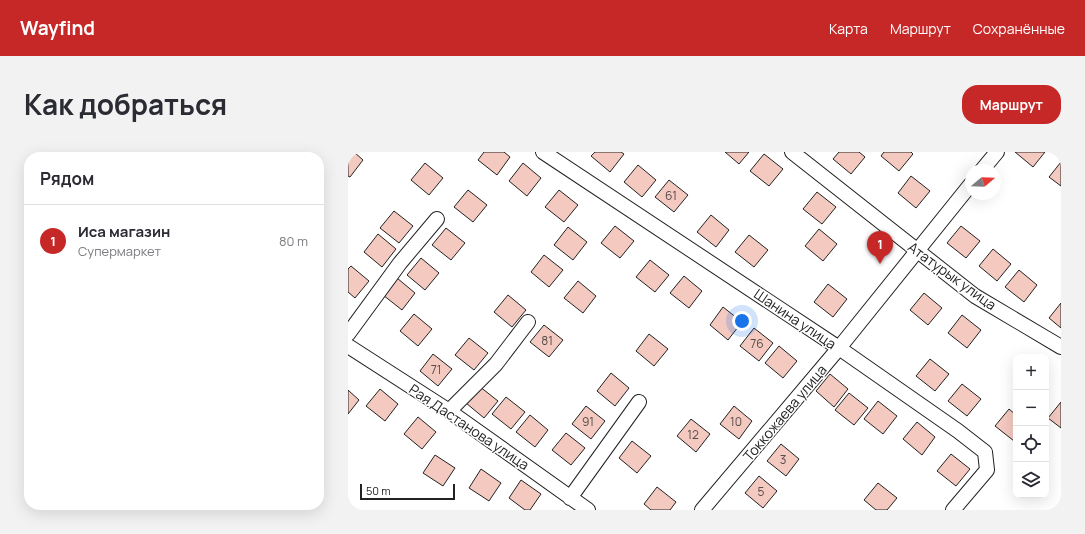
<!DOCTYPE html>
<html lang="ru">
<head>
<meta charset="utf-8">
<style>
  :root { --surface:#fff; --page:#f2f2f3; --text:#2b2b33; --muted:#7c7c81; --line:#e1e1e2; --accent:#c62828 }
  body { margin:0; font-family:Manrope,sans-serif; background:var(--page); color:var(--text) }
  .controls { position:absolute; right:12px; bottom:12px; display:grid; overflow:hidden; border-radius:8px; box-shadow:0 4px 16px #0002 }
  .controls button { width:36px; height:36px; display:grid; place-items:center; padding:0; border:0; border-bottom:1px solid var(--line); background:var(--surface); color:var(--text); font:20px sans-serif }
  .compass { position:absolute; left:617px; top:12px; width:36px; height:36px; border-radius:50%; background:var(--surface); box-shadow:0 4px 16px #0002; rotate:71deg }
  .scale { position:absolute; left:12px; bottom:10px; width:95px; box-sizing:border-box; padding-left:4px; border:2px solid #222; border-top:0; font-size:11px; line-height:14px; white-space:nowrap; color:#222; -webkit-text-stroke:3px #fff; paint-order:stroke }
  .you { position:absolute; left:394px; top:169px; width:14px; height:14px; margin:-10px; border:3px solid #fff; border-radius:50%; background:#1a73e8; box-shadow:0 0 0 6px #1a73e833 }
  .badge { display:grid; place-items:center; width:26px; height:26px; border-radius:50%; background:var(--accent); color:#fff; font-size:13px; font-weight:700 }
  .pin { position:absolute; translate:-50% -33px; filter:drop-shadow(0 1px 2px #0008) }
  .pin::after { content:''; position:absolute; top:21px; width:14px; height:12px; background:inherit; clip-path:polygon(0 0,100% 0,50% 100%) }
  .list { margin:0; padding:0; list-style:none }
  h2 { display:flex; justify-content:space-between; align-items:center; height:52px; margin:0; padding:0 16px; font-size:17px }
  h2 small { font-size:13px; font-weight:400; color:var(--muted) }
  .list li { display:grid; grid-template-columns:26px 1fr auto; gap:12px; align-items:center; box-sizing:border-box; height:72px; padding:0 16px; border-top:1px solid var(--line) }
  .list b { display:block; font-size:15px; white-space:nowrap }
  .list p { margin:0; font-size:13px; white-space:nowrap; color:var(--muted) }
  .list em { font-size:13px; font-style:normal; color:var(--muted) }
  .icon { flex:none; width:22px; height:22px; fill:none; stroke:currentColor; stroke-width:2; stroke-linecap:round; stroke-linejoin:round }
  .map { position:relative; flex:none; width:713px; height:358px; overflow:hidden; border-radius:16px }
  header { display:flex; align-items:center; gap:24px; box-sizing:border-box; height:56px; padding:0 20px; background:var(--accent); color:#fff }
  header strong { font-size:19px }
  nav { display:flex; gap:22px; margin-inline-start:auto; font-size:14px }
  .intro { display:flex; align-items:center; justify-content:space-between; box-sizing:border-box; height:96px; padding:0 24px }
  h1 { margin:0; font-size:28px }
  .button { padding:10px 18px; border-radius:16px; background:var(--accent); color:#fff; font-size:14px; font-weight:700 }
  main { display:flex; gap:24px; padding:0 24px }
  aside { flex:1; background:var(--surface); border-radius:16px; box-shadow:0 4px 16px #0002 }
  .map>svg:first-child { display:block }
</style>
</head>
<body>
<header>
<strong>Wayfind</strong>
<nav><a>Карта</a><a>Маршрут</a><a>Сохранённые</a></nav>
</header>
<div class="intro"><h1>Как добраться</h1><a class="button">Маршрут</a></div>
<main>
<aside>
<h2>Рядом<small></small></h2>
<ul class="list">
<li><span class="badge">1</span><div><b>Иса магазин</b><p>Супермаркет</p></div><em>80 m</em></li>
</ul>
</aside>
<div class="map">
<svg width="713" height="358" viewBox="0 0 713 358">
  <rect width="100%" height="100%" fill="#fff"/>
  <path fill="#f3c9c0" stroke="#222" d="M0 0H6L15 8 2 25 0 24Z
    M136 0H156L162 5 149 23 130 8Z
    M247 0H273L276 2 262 20 243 4Z
    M377 0H401L391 12Z
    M491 0H511L517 5 503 22 485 7Z
    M536 0H563L565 2 551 19 533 4Z
    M667 0H697L685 15Z
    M416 2 435 17 421 34 402 19Z
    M713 10V34L701 25Z
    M77 11 95 26 81 43 63 28Z
    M175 11 193 26 179 44 161 29Z
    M290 13 308 28 294 45 276 30Z
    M563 24 582 39 568 56 550 41Z
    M321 28 340 43 326 60 307 45Z
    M120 38 139 53 125 70 106 55Z
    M211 38 230 53 216 70 197 55Z
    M469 40 488 55 474 72 455 57Z
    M46 59 65 74 51 91 32 76Z
    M363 63 381 78 368 95 349 80Z
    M267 74 286 89 272 106 253 91Z
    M613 74 632 89 618 106 599 91Z
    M220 75 239 90 225 108 206 93Z
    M98 76 117 91 103 108 84 93Z
    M471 77 489 92 475 109 457 94Z
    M30 82 48 97 34 115 16 100Z
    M401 83 420 98 406 115 387 100Z
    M645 97 663 112 649 129 631 114Z
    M196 103 215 118 201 135 183 120Z
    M73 106 91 121 77 138 59 123Z
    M302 108 321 123 307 140 288 125Z
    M3 114 21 129 7 146 0 140V117Z
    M671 118 689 133 676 150 657 135Z
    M336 124 354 139 341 156 322 141Z
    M49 126 67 141 54 158 35 143Z
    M230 129 248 144 235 161 216 146Z
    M480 132 499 147 485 165 466 150Z
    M576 141 594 156 580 173 562 158Z
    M160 143 178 158 164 175 146 160Z
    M713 151V176L701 166Z
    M375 155 394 170 380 188 362 173Z
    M66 162 84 177 70 194 52 179Z
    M614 163 633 178 619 196 600 181Z
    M196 173 215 188 201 205 182 190Z
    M406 176 425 191 411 209 392 194Z
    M301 182 320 197 306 214 288 199Z
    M121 186 140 201 126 218 107 203Z
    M431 194 449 209 435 226 417 211Z
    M85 202 104 217 90 234 72 219Z
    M582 207 601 222 587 239 568 224Z
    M263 221 281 236 267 254 249 239Z
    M482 222 500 237 486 255 468 239Z
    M614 232 633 247 619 264 600 249Z
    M131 234 150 249 136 266 118 251Z
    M32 237 50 252 37 269 18 254Z
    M0 238 11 248 0 262Z
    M501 241 520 256 506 273 487 258Z
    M158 245 177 260 163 277 144 262Z
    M530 249 549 264 535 282 516 267Z
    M713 250V276L700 266Z
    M238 254 257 269 243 287 224 272Z
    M386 254 404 269 391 287 372 272Z
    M661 257 668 263V287L666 289 647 274Z
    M182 263 200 278 187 295 168 280Z
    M70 265 88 280 74 297 56 282Z
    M343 267 362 282 348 300 329 284Z
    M569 270 587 285 574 303 555 287Z
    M218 281 237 296 223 313 204 298Z
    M284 289 303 304 289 321 271 306Z
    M433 292 451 307 438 324 419 309Z
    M603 302 622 317 608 334 589 319Z
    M87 303 107 316 95 334 75 321Z
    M133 317 153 331 141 349 121 336Z
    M411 324 429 339 415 356 397 341Z
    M173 328 193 342 182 358H177L161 346Z
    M530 331 549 346 539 358H528L516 348Z
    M309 335 328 350 322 358H303L296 352Z"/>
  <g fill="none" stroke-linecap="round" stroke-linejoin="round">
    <g stroke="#222" stroke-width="16">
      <path id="minor" d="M195 0 491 196 610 279 637 300 639 318 605 358
        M444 0 627 144 713 195
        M634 18 649 0
        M0 182 52 111 89 67
        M0 194 101 259 240 358
        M101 259 148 212 180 170
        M222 346 291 250
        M354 358 491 196 623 32"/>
    </g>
    <use href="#minor" stroke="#fff" stroke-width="14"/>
  </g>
  <g text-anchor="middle" stroke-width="3" stroke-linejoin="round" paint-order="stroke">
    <g font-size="12" fill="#564c4a">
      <text x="323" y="48">61</text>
      <text x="199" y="193">81</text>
      <text x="409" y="196">76</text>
      <text x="88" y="222">71</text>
      <text x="240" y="274">91</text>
      <text x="388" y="274">10</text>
      <text x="345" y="287">12</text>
      <text x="435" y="312">3</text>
      <text x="413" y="344">5</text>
    </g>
    <g font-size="14" fill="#222" stroke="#fff">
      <text transform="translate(604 124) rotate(36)" y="5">Ататурык улица</text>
      <text transform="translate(447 167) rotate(34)" y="5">Шанина улица</text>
      <text transform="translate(437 261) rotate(-50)" y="5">Токкожаева улица</text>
      <text transform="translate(121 275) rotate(34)" y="5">Рая Дастанова улица</text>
    </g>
  </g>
</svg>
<div class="controls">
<button>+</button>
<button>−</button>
<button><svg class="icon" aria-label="locate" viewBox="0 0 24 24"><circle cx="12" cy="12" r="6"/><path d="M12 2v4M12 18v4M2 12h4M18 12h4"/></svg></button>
<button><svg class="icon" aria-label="layers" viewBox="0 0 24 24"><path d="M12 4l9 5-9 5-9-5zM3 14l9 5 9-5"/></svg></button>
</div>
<svg class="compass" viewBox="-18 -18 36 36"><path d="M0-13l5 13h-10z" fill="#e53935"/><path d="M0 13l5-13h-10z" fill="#7c7c81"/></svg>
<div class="scale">50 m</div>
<div class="you"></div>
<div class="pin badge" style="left:532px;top:112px">1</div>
</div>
</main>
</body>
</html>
